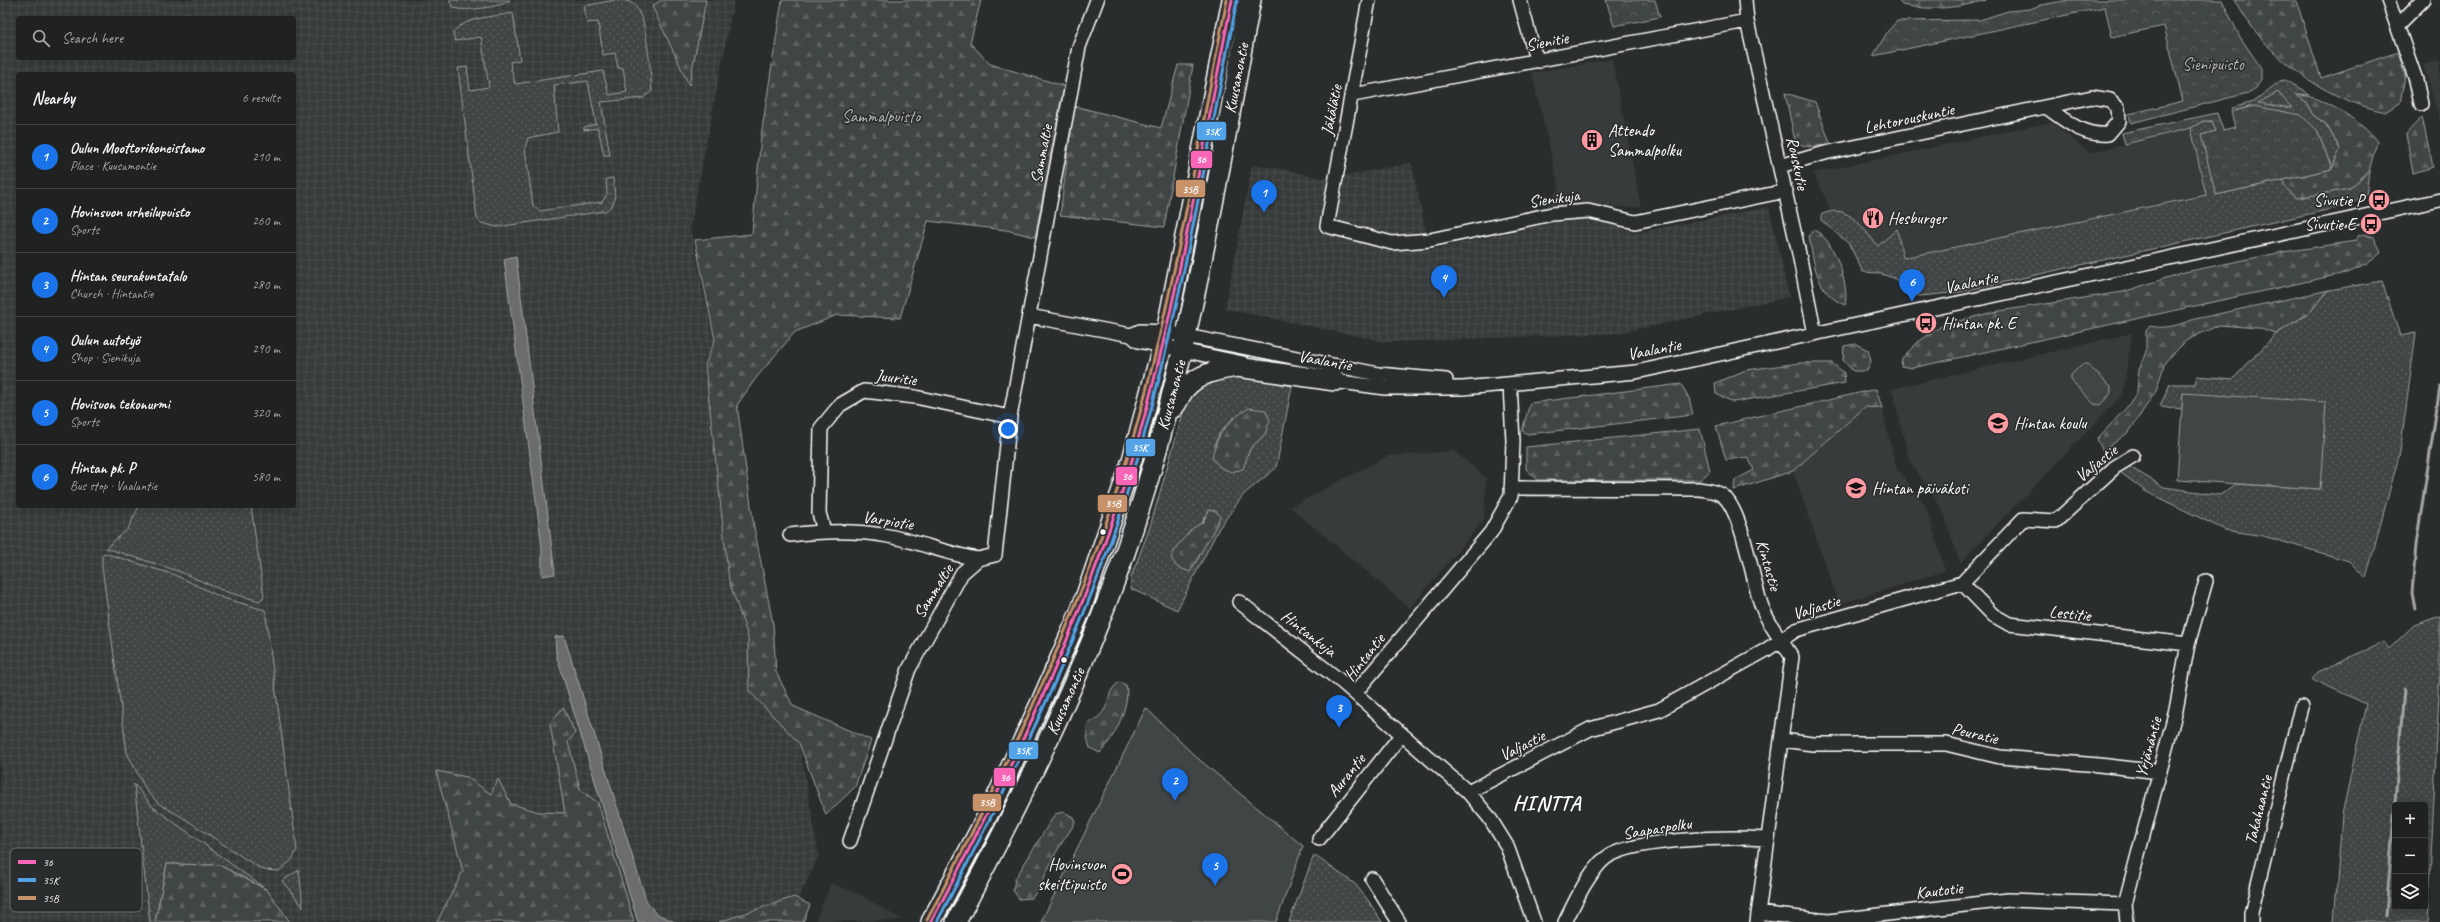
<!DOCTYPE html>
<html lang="en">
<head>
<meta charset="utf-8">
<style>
  :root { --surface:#202222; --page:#282a2a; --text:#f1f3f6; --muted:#a2a4a5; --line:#3d3f40; --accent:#1a73e8 }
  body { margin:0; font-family:Caveat,sans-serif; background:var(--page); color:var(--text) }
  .controls { position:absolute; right:12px; bottom:12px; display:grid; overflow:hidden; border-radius:4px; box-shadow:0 2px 10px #0003 }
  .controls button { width:36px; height:36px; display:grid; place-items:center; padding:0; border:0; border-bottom:1px solid var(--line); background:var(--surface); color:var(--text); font:20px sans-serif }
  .you { position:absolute; left:1008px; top:429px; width:14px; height:14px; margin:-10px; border:3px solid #fff; border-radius:50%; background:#1a73e8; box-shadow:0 0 0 6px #1a73e833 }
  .badge { display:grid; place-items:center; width:26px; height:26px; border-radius:50%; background:var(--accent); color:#fff; font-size:13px; font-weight:700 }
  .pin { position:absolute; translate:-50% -33px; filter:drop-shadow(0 1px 2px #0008) }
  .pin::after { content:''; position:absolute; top:21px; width:14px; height:12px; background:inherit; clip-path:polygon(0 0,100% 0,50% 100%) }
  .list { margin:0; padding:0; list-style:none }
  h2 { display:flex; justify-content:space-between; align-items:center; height:52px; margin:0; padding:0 16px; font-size:17px }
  h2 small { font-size:13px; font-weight:400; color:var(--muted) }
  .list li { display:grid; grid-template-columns:26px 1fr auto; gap:12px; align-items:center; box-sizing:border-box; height:64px; padding:0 16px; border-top:1px solid var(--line) }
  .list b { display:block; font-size:15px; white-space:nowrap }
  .list p { margin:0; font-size:13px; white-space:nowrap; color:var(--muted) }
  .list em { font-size:13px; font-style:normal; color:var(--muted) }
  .icon { flex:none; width:22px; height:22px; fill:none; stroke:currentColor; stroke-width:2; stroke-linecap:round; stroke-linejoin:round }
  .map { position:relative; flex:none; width:2440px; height:922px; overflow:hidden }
  .search { position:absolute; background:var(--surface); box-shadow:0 2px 10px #0003; left:16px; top:16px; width:280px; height:44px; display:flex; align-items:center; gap:10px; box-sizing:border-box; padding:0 14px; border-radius:4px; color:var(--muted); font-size:15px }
  .panel { position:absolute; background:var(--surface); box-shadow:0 2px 10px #0003; left:16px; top:72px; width:280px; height:436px; border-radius:4px }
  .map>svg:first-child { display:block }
</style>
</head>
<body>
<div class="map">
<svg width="2440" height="922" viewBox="0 0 2440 922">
  <defs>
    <pattern id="industrial-grid" width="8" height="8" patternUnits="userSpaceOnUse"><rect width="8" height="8" fill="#373a3b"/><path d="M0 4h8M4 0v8" fill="none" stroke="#4b4e4f"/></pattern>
    <pattern id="grass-dots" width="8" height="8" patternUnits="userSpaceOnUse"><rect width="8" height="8" fill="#414445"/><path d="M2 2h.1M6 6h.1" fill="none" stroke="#5e6061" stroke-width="1.8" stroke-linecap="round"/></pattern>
    <pattern id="forest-firs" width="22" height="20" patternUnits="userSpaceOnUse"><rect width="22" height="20" fill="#414445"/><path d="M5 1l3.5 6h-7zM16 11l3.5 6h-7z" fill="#5e6061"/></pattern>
    <pattern id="park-crowns" width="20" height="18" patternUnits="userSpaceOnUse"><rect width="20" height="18" fill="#414445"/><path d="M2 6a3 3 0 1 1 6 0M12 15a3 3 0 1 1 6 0" fill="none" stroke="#5e6061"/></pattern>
  </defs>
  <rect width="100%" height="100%" fill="#2a2d2e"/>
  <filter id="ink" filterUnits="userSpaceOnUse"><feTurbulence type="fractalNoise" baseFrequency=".025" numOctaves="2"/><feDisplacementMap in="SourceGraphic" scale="8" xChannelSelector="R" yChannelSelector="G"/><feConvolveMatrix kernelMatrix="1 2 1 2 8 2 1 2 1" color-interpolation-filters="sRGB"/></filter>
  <g filter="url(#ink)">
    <path fill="#373a3b" d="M1612 59 1641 207H1546L1559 188 1532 73Z
      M2440 60V120L2423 65Z
      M2051 122 2090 153 2191 128 2206 195 1903 258 1896 229 1878 246 1849 213 1831 210 1813 173Z
      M2132 333 2123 394 1960 563 1943 511 1909 460 1892 389Z
      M1865 407 1882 408 1896 467 1926 506 1945 571 1839 604 1793 471Z
      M1454 451 1486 478 1484 520 1410 608 1290 507 1388 456Z
      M831 883 861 895 902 920 815 922Z"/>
    <path fill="url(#industrial-grid)" fill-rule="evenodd" d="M0 0H734L690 228 714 341 704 365 729 581 748 636 749 691 799 743 819 856 787 922H0ZM18 18H294V58H18ZM18 74H294V506H18Z
      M1411 163 1430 250 1573 218 1605 220 1635 233 1769 207 1789 297 1619 333 1387 342 1225 309 1252 165 1276 168 1328 179Z"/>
    <path fill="url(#grass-dots)" stroke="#a0a2a2" fill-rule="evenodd" d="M449 0H510C503 7 463 12 454 8Z
      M615 0C621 0 628 0 633 4 648 15 650 72 652 91L643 98 601 102 610 155H604L598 128 584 130V127L596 124 588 81 554 85 558 132 528 138 525 148 533 206 540 211 602 202 607 194 606 179 613 178C614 191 619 204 605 211L497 227 481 223 477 218 458 68 467 67 470 90 489 87 481 37 455 41 453 32C467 16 494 17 513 13L520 60 510 62 515 84 603 71 609 95 627 92 623 68H618L615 53 603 55 598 22 587 23 584 6Z
      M2284 80 2304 90 2309 95 2297 94 2307 104 2313 115 2326 124 2340 149 2332 169 2317 130 2254 106 2233 111 2232 108 2253 102 2280 81Z
      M2203 121H2212L2216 131 2202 135 2216 195 2283 180 2285 187 2297 198 2349 189 2369 171 2366 196 2345 206 1959 292 1921 296 1913 295 1894 278 1878 273 1863 272 1849 244 1821 220V215C1848 201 1862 228 1878 246L1897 229 1903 258 2206 195 2191 128Z
      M2382 281 2400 336 2416 333 2400 452 2366 578 2349 561 2263 536 2225 530 2145 491 2120 472 2128 466 2164 487 2220 495 2236 484 2320 489 2183 393 2182 409 2160 406 2170 384H2195L2197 376 2233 379 2276 334 2310 312 2329 290Z
      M1233 374 1292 386 1276 468 1244 494 1219 528 1177 610 1131 589V577L1149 530 1188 396 1202 383ZM1234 417 1265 434 1250 449 1214 445 1221 431ZM1204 516 1205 543 1198 559 1193 528 1203 522Z
      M139 506H251L264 597 259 601 224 591 178 571 106 548 128 529Z
      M104 553 175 575 223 598 265 610 297 850 292 860 279 871 264 870 256 866 182 817 159 804 146 790 127 753 102 567V557Z
      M2440 616V672L2428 922H2334L2342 815 2366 704 2312 679 2317 672 2384 642 2389 649 2414 625ZM2395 805H2425V907H2395Z
      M134 784 153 807 267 890 219 865 167 864 155 922H150Z
      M1314 855 1355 884 1368 900 1382 922H1289Z
      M299 870 303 907 282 881Z"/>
    <path fill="url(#forest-firs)" stroke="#a0a2a2" d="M662 0H706L689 85 652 6Z
      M782 0H981L970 43 990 64 1064 86 1035 237 1006 230 928 221 900 318 837 315 795 332 756 378 737 405 754 527 773 624 776 672 793 706 871 740 855 787 826 815 799 743 749 691 748 637 729 581 705 365 715 340 695 240 752 234 761 136Z
      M1899 0H1986C1959 8 1930 11 1902 5Z
      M2235 0H2296L2321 78 2398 52 2405 76 2400 103 2385 112C2322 98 2265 57 2235 0Z
      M1178 65H1193L1164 227 1060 215 1074 106 1161 128Z
      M2278 92 2292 108 2258 103Z
      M1785 93 1815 102 1830 143C1817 146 1807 150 1795 141Z
      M2296 94C2321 96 2363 121 2377 142L2369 171 2349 189 2297 198 2285 187 2283 180 2332 169 2340 149 2326 124 2313 115 2307 104Z
      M2422 117 2433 167 2413 173 2406 134Z
      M1813 230C1833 235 1850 286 1845 305 1816 294 1814 263 1809 236Z
      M2364 234 2374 237 2381 253 2367 264 2350 272 1912 368 1901 366 1902 358 1918 342 1943 325 1993 312 2123 292 2185 272 2283 252 2356 241 2358 236Z
      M2329 290 2310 312 2276 334 2258 328 2219 325 2187 340 2165 362 2156 391 2129 432 2103 451 2097 439 2127 407 2137 392 2139 369 2146 352V331L2150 326C2166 330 2180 324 2195 319Z
      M1856 344 1868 350 1871 361 1867 371H1853L1843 360 1844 346Z
      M1800 363H1832L1844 373 1845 383 1733 402 1716 394 1715 383 1746 370Z
      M1681 384 1689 398 1693 415 1528 434 1522 431 1530 403Z
      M1876 389 1882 408 1865 407 1793 471 1734 490 1735 480 1754 470 1748 457 1726 460 1716 426Z
      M1249 408 1265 410 1270 420 1265 434 1250 449 1243 469 1231 472 1220 467 1212 458C1216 434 1229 420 1249 408Z
      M1700 429 1710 471 1700 480H1538L1526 469V447Z
      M1209 510 1216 511 1220 516 1217 524 1190 572 1177 567 1171 558 1177 546 1193 528 1203 522Z
      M1119 682 1126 685C1131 704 1114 739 1100 753L1090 748C1080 715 1093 728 1105 709 1111 697 1107 692 1119 682Z
      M563 707 575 733 568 742 580 789 598 803 634 922H437L463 871 436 771 467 777 491 794 498 779 511 804 539 812 565 813 550 724Z
      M1064 812 1073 817 1075 822C1071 831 1065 837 1060 846 1049 863 1044 883 1032 898L1019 899 1013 890 1015 879 1055 814Z
      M167 864 219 865 267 890 290 922H155Z
      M794 897 810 905 803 922H719Z"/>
    <path fill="url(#park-crowns)" stroke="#a0a2a2" d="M1606 0H1655L1660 17 1614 26Z
      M2070 0H2222L2240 37 2261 68V79L2256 88 2248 93 2131 123 2129 114 2183 101 2164 26 2112 37 2105 7 1873 56 1888 31 1897 21 1980 20 2008 11 2030 9 2041 5Z
      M2254 106 2301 115 2317 130 2332 169 2216 195 2201 135 2216 131 2212 121H2203L2191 128 2125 144 2122 133 2217 113 2223 130 2235 127 2231 112Z"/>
    <path fill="#414445" stroke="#a0a2a2" d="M2082 364H2087L2111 387V393L2100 405 2094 404 2071 380V375Z
      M2183 393 2326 402 2320 489 2177 480Z
      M1146 708 1195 756 1303 846 1276 922H1041Z"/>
    <path fill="#6a6c6d" stroke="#a6a7a7" d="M516 256 555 574 542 576V546L504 259Z
      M564 636 646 900 655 913 675 922H638L556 654 555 637Z"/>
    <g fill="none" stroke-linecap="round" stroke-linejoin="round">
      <path stroke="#a6a7a7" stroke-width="3" d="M2415 609 2412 593 2416 545 2440 387
        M2386 915 2404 689"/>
      <g stroke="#fff" stroke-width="16">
        <path id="minor" d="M1369 0 1327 226 1392 243 1430 240 1552 214 1588 211 1635 222 1786 191
          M1520 0 1534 52 1539 61
          M1745 0 1747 21 1798 249 1815 334
          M2388 0 2416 80 2421 104
          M2398 25 2423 0
          M1353 95 1747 21
          M1780 166 1825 153 2092 97 2110 100 2118 108 2119 121 2108 134C2082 136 2066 121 2046 107
          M1029 316 1131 335 1138 341 1243 363
          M1131 335 1140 331 1166 332 1378 374 1446 380
          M1326 380 1385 388H1463L1636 372 2440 200
          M1511 488 1699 489C1707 490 1716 491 1722 495 1741 508 1752 576 1759 598 1765 620 1780 638 1792 657L1757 922
          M824 531 819 513 821 428 840 405 864 391 915 397 1010 417
          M790 535C823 531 855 530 888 536 919 542 948 554 978 559
          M1962 583 1993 615 2009 624 2188 644
          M1239 602 1343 683 1468 792 1489 817 1507 846 1534 922
          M1355 693 1491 532 1511 496 1513 441 1510 385
          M1782 740 1813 744H1946L2000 757 2099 765 2160 772
          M1468 792 1590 729 1659 710 1766 650 1796 630 1962 583 2023 519 2056 521 2115 467 2133 456
          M1319 839 1402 734
          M850 841 909 669 962 573 978 559 995 555 1010 417 1079 47 1097 0
          M1372 879 1399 922
          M1758 913 1828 921 2008 900 2125 904
          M1565 922C1575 902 1586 878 1601 862 1624 837 1733 837 1767 839
          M2127 922 2125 904 2176 710 2188 644 2206 581
          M2251 922V913L2301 707"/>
      </g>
      <g stroke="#fff" stroke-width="22">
        <path id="highway" d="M1173 408C1178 403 1180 395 1185 389 1199 373 1218 370 1237 367L1335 381
          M931 922 992 807 1041 702 1081 610 1132 460 1166 332 1232 0
          M956 922C1020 803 1080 681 1125 553 1187 374 1216 186 1251 0"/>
      </g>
      <use href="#minor" stroke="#2a2d2e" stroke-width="13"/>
      <use href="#highway" stroke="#2a2d2e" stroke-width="19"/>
      <g stroke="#2a2d2e" stroke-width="6">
        <path id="bus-1" d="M931 922C1010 773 1083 622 1132 460 1177 310 1201 153 1232 0"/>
      </g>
      <g stroke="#2a2d2e" stroke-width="6">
        <path id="bus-2" d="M937 922C1015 773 1090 622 1137 460 1181 310 1206 154 1237 1"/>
      </g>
      <g stroke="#2a2d2e" stroke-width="6">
        <path id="bus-3" d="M927 920C1005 771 1078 620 1127 459 1172 309 1196 153 1227 0"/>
      </g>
      <use href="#bus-1" stroke="#fa66b7" stroke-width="3"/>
      <use href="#bus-2" stroke="#53a3e8" stroke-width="3"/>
      <use href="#bus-3" stroke="#c7916a" stroke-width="3"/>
    </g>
  </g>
  <defs>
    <g id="building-disc" transform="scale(1.15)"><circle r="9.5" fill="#ff9aa2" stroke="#2a2d2e"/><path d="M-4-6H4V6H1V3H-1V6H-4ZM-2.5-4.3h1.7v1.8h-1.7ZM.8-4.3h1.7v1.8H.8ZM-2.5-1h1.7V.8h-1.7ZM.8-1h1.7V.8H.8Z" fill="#111"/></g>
    <g id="bus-disc" transform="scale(1.15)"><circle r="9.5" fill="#ff9aa2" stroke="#2a2d2e"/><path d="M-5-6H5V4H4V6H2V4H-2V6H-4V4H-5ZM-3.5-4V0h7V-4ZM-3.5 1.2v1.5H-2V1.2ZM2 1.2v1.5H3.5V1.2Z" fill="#111"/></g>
    <g id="restaurant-disc" transform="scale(1.15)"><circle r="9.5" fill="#ff9aa2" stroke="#2a2d2e"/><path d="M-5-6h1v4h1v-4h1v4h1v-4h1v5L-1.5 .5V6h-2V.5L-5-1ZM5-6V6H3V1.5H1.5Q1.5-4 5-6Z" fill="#111"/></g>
    <g id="school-disc" transform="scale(1.15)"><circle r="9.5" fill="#ff9aa2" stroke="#2a2d2e"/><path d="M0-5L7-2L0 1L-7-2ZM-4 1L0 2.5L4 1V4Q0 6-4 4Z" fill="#111"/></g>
    <g id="stadium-disc" transform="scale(1.15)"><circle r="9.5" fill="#ff9aa2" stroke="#2a2d2e"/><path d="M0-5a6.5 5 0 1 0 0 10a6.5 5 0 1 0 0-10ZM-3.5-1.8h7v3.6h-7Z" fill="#111"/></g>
  </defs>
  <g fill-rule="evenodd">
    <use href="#building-disc" x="1592" y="140"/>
    <use href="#bus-disc" x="2379" y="200"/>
    <use href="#restaurant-disc" x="1873" y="218"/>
    <use href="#bus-disc" x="2371" y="224"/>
    <use href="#bus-disc" x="1926" y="323"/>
    <use href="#school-disc" x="1998" y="423"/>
    <use href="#school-disc" x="1856" y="488"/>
    <use href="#stadium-disc" x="1122" y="874"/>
  </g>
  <g fill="#fff" stroke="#2a2d2e" stroke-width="1.5">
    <circle cx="1103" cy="532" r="3.5"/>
    <circle cx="1064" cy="660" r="3.5"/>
  </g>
  <g text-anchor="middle" stroke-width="3" stroke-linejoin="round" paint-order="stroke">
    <g font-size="17" fill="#fff" stroke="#2a2d2e">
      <text transform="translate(1547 41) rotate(-11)" y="6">Sienitie</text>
      <text transform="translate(1236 78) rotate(-79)" y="6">Kuusamontie</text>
      <text transform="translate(1331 110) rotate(-79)" y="6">Jäkälätie</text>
      <text transform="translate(1909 118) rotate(-12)" y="6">Lehtorouskuntie</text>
      <text transform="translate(1041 154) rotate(-79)" y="6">Sammaltie</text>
      <text transform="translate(1798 163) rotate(78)" y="6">Rouskutie</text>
      <text transform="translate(1554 198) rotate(-8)" y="6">Sienikuja</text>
      <text transform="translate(1971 282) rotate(-12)" y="6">Vaalantie</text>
      <text transform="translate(1654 349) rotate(-11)" y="6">Vaalantie</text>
      <text transform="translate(1325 360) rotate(10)" y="6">Vaalantie</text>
      <text transform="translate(896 377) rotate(7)" y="6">Juuritie</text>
      <text transform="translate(1171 395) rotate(-75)" y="6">Kuusamontie</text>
      <text transform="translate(2096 463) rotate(-39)" y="6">Valjastie</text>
      <text transform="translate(888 520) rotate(9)" y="6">Varpiotie</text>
      <text transform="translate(1769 565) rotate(74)" y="6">Kintastie</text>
      <text transform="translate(933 591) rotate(-58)" y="6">Sammaltie</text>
      <text transform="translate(1816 607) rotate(-17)" y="6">Valjastie</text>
      <text transform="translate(2070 613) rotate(6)" y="6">Lestitie</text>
      <text transform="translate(1309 633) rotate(38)" y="6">Hintankuja</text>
      <text transform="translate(1364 657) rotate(-52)" y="6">Hintantie</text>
      <text transform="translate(1065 701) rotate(-66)" y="6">Kuusamontie</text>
      <text transform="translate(1975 733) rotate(13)" y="6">Peuratie</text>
      <text transform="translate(1522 745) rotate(-27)" y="6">Valjastie</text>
      <text transform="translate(2148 747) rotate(-75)" y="6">Yrjänäntie</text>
      <text transform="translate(1346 775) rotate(-51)" y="6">Aurantie</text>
      <text transform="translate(2258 810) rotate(-76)" y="6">Takahaantie</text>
      <text transform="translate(1657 828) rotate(-9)" y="6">Saapaspolku</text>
      <text transform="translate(1939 890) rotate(-7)" y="6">Kautotie</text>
    </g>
    <g font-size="17" fill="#b3b4b5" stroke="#2a2d2e">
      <text x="2213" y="70">Sienipuisto</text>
      <text x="881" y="122">Sammalpuisto</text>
    </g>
    <g font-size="17" fill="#fff" stroke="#2a2d2e" text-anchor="start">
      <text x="1608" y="136">Attendo<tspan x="1608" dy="20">Sammalpolku</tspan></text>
      <text x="2364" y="206" text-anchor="end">Sivutie P</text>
      <text x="1888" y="224">Hesburger</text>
      <text x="2356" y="230" text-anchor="end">Sivutie E</text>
      <text x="1942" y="329">Hintan pk. E</text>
      <text x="2014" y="429">Hintan koulu</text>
      <text x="1872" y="494">Hintan päiväkoti</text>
      <text x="1106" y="870" text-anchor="end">Hovinsuon<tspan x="1106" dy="20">skeittipuisto</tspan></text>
    </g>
    <g font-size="21" font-weight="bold" letter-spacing="1" fill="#fff" stroke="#2a2d2e">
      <text x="1547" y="810">HINTTA</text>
    </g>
  </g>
  <rect x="10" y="848" width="132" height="64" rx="6" fill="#2a2d2e" stroke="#6a6c6d" stroke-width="1"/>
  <rect x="18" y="860" width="18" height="4" fill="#fa66b7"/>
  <rect x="18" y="878" width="18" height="4" fill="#53a3e8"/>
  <rect x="18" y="896" width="18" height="4" fill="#c7916a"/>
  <g font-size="11" fill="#fff">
    <text x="43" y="866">36</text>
    <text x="43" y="884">35K</text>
    <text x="43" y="902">35B</text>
  </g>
  <g stroke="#2a2d2e" stroke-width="1.5">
    <rect x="1196" y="121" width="31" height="20" rx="4" fill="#53a3e8"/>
    <rect x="1190" y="150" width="23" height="19" rx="4" fill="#fa66b7"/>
    <rect x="1175" y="179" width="31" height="19" rx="4" fill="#c7916a"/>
    <rect x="1125" y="438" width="31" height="19" rx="4" fill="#53a3e8"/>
    <rect x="1115" y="466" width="23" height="20" rx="4" fill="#fa66b7"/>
    <rect x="1097" y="494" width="31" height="19" rx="4" fill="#c7916a"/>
    <rect x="1008" y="741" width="31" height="19" rx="4" fill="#53a3e8"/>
    <rect x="993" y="767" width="23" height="20" rx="4" fill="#fa66b7"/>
    <rect x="972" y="793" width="30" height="19" rx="4" fill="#c7916a"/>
  </g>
  <g font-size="11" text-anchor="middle" font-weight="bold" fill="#fff">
    <text x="1212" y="135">35K</text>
    <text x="1201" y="163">36</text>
    <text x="1190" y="193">35B</text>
    <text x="1140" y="451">35K</text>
    <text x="1127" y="480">36</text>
    <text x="1113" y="507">35B</text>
    <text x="1023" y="754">35K</text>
    <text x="1005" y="781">36</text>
    <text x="987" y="806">35B</text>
  </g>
</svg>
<div class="controls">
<button>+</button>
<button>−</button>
<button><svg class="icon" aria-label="layers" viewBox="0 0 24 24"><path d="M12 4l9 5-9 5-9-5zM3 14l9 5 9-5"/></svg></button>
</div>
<div class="you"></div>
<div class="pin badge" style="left:1264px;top:213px">1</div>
<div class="pin badge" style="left:1175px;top:801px">2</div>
<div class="pin badge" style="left:1339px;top:728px">3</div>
<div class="pin badge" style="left:1444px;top:298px">4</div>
<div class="pin badge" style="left:1215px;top:886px">5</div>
<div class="pin badge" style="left:1912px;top:302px">6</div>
<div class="search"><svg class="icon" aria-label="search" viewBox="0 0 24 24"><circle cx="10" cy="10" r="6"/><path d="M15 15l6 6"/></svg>Search here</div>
<section class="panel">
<h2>Nearby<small>6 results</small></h2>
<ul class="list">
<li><span class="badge">1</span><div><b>Oulun Moottorikoneistamo</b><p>Place · Kuusamontie</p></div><em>210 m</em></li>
<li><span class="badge">2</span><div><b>Hovinsuon urheilupuisto</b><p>Sports</p></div><em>260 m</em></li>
<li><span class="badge">3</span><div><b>Hintan seurakuntatalo</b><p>Church · Hintantie</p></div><em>280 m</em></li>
<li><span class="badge">4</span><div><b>Oulun autotyö</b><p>Shop · Sienikuja</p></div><em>290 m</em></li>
<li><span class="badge">5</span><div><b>Hovisuon tekonurmi</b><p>Sports</p></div><em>320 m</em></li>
<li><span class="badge">6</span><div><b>Hintan pk. P</b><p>Bus stop · Vaalantie</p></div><em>580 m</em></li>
</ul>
</section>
</div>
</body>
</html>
